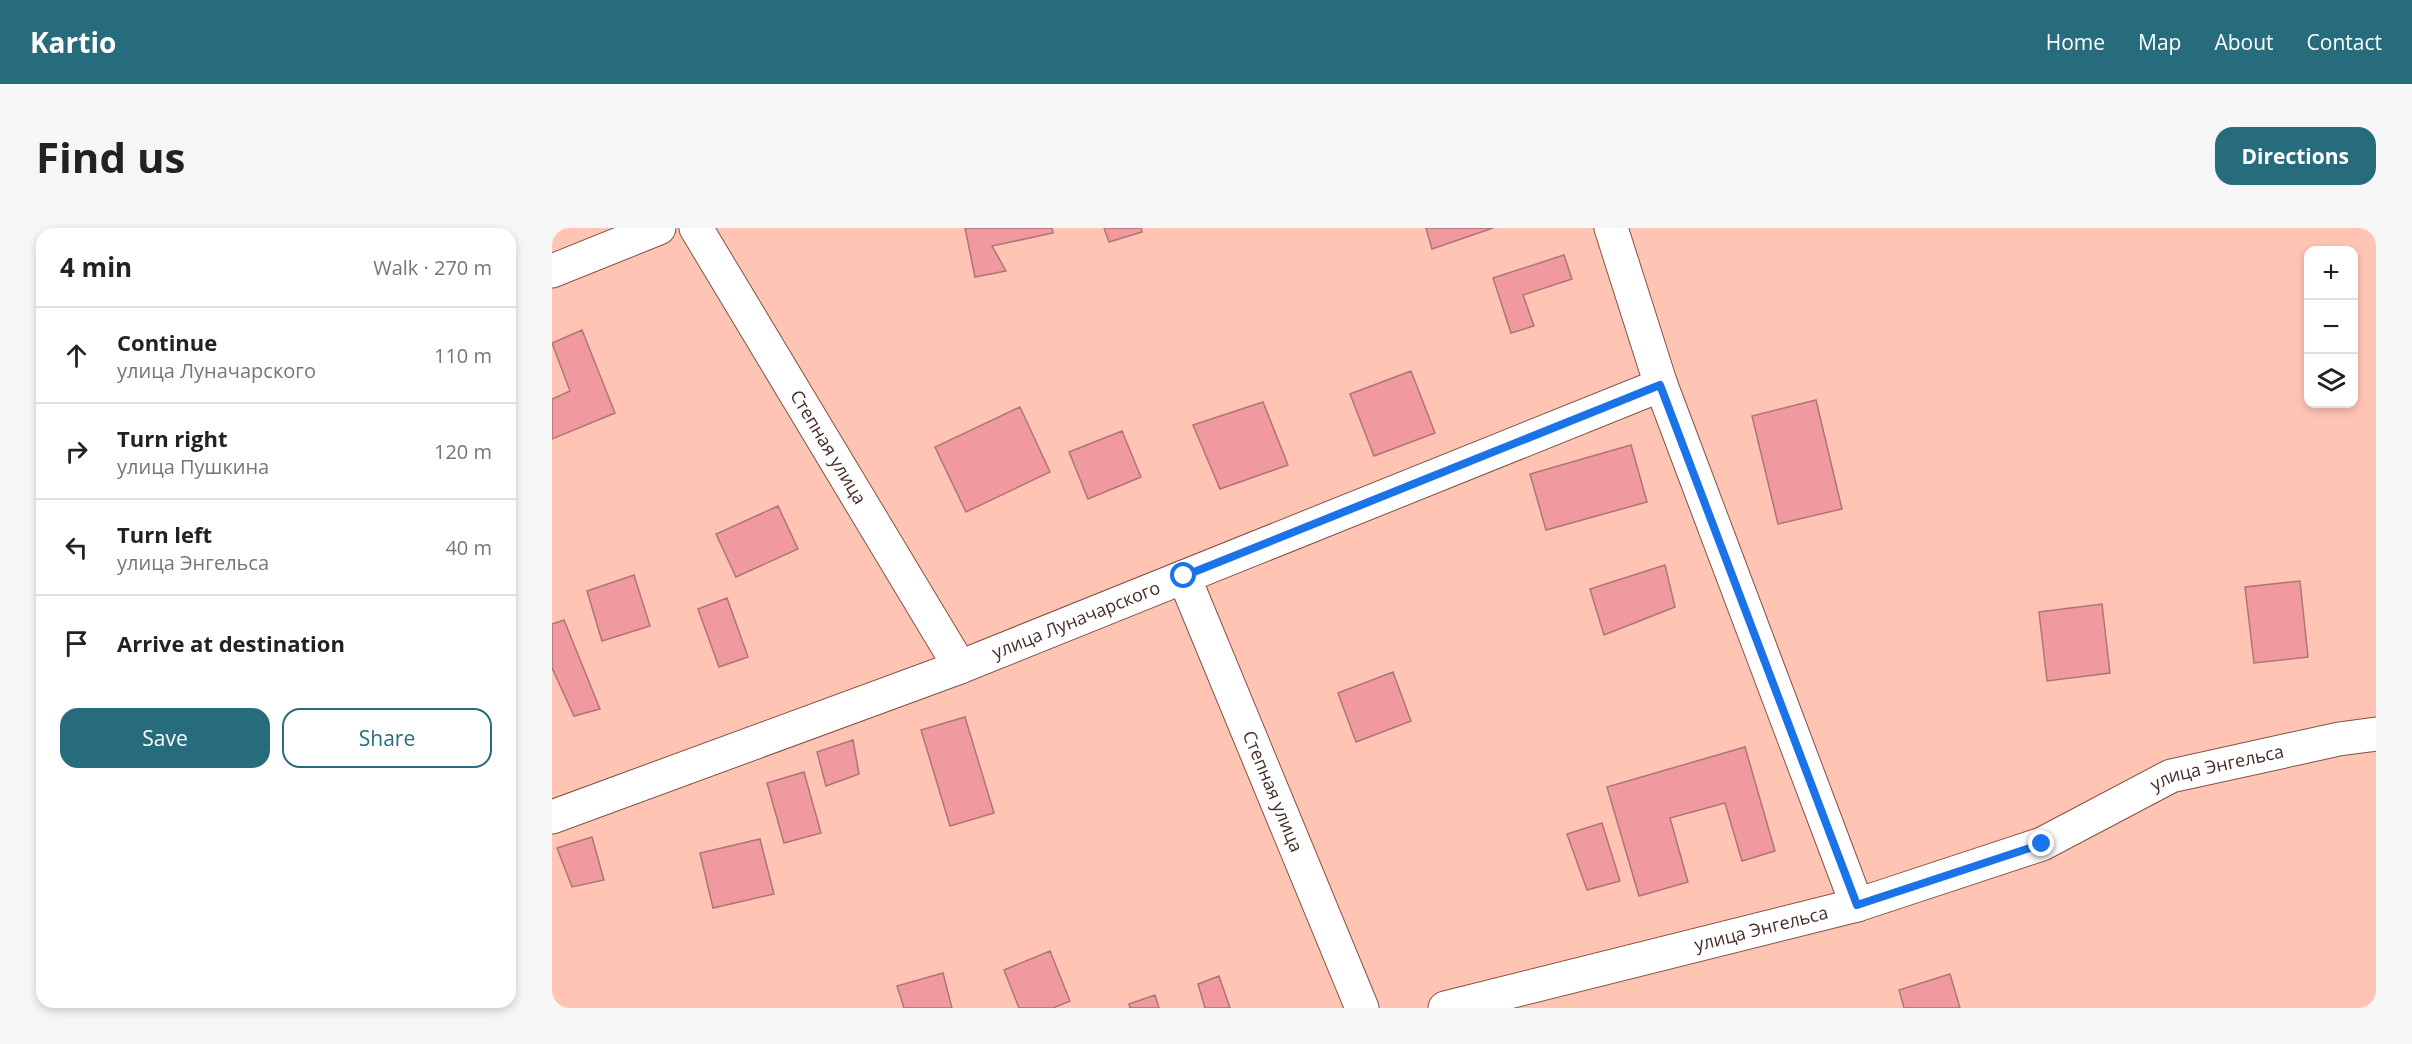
<!DOCTYPE html>
<html lang="en">
<head>
<meta charset="utf-8">
<style>
  :root { --surface:#fff; --page:#f6f6f6; --text:#222; --muted:#767676; --line:#e0e0e0; --accent:#276c7c }
  body { margin:0; font-family:"Open Sans",sans-serif; background:var(--page); color:var(--text) }
  .controls { position:absolute; right:18px; top:18px; display:grid; overflow:hidden; border-radius:12px; box-shadow:0 3px 9px #0003 }
  .controls button { width:54px; height:54px; display:grid; place-items:center; padding:0; border:0; border-bottom:2px solid var(--line); background:var(--surface); color:var(--text); font:30px sans-serif }
  .stop { position:absolute; width:18px; height:18px; margin:-14px; border:4px solid #1a73e8; border-radius:50%; background:#fff }
  .stop.end { background:#1a73e8; border-color:#fff; box-shadow:0 2px 6px #0008 }
  .list { margin:0; padding:0; list-style:none }
  h2 { display:flex; justify-content:space-between; align-items:center; height:78px; margin:0; padding:0 24px; font-size:26px }
  h2 small { font-size:20px; font-weight:400; color:var(--muted) }
  .list li { display:grid; grid-template-columns:39px 1fr auto; gap:18px; align-items:center; box-sizing:border-box; height:96px; padding:0 24px; border-top:2px solid var(--line) }
  .list b { display:block; font-size:22px; white-space:nowrap }
  .list p { margin:0; font-size:20px; white-space:nowrap; color:var(--muted) }
  .list em { font-size:20px; font-style:normal; color:var(--muted) }
  .actions { display:flex; gap:12px; padding:18px 24px }
  .actions a { flex:1; padding:14px 0; border:2px solid var(--accent); border-radius:18px; text-align:center; font-size:21px; color:var(--accent) }
  .actions .main { background:var(--accent); color:#fff }
  .icon { flex:none; width:33px; height:33px; fill:none; stroke:currentColor; stroke-width:2; stroke-linecap:round; stroke-linejoin:round }
  .map { position:relative; flex:none; width:1824px; height:780px; overflow:hidden; border-radius:18px }
  header { display:flex; align-items:center; gap:36px; box-sizing:border-box; height:84px; padding:0 30px; background:var(--accent); color:#fff }
  header strong { font-size:28px }
  nav { display:flex; gap:33px; margin-inline-start:auto; font-size:21px }
  .intro { display:flex; align-items:center; justify-content:space-between; box-sizing:border-box; height:144px; padding:0 36px }
  h1 { margin:0; font-size:42px }
  .button { padding:15px 27px; border-radius:18px; background:var(--accent); color:#fff; font-size:21px; font-weight:700 }
  main { display:flex; gap:36px; padding:0 36px }
  aside { flex:1; background:var(--surface); border-radius:18px; box-shadow:0 3px 9px #0003 }
  .map>svg:first-child { display:block }
</style>
</head>
<body>
<header>
<strong>Kartio</strong>
<nav><a>Home</a><a>Map</a><a>About</a><a>Contact</a></nav>
</header>
<div class="intro"><h1>Find us</h1><a class="button">Directions</a></div>
<main>
<aside>
<h2>4 min<small>Walk · 270 m</small></h2>
<ul class="list">
<li><svg class="icon" aria-label="ahead" viewBox="0 0 24 24"><path d="M12 20V5M6 11l6-6 6 6"/></svg><div><b>Continue</b><p>улица Луначарского</p></div><em>110 m</em></li>
<li><svg class="icon" aria-label="right" viewBox="0 0 24 24"><path d="M7 20v-9h11M14 6l5 5-5 5"/></svg><div><b>Turn right</b><p>улица Пушкина</p></div><em>120 m</em></li>
<li><svg class="icon" aria-label="left" viewBox="0 0 24 24"><path d="M17 20v-9H6M10 6l-5 5 5 5"/></svg><div><b>Turn left</b><p>улица Энгельса</p></div><em>40 m</em></li>
<li><svg class="icon" aria-label="arrive" viewBox="0 0 24 24"><path d="M6 21V4h12l-3 4 3 4H6"/></svg><div><b>Arrive at destination</b></div></li>
</ul>
<div class="actions"><a class="main">Save</a><a>Share</a></div>
</aside>
<div class="map">
<svg width="1824" height="780" viewBox="0 0 1824 780">
  <rect width="100%" height="100%" fill="#ffc4b4"/>
  <path fill="#f0999e" stroke="#ad7578" stroke-width="1.5" d="M413 0H500L501 5 440 18 454 43 423 49Z
    M552 0H589L590 4 557 14Z
    M874 0H941L880 21Z
    M1012 27 1020 51 971 67 982 98 959 105 941 50Z
    M30 102 63 185 0 211V171L18 163 0 115Z
    M859 143 883 205 822 228 798 166Z
    M1264 172 1290 281 1226 296 1200 188Z
    M711 174 736 237 668 261 641 197Z
    M468 179 498 244 414 284 383 219Z
    M570 203 589 249 536 271 517 224Z
    M1079 217 1095 274 994 302 978 246Z
    M226 278 246 321 184 349 164 306Z
    M1113 337 1123 379 1052 407 1038 361Z
    M82 347 98 398 50 413 35 363Z
    M1748 353 1756 429 1702 435 1693 359Z
    M175 370 196 429 167 439 146 381Z
    M1550 376 1558 445 1495 453 1487 384Z
    M12 392 48 481 22 488 0 440V396Z
    M841 444 859 493 804 514 786 465Z
    M413 489 442 585 398 598 369 502Z
    M301 512 307 546 274 558 265 524Z
    M1193 519 1223 623 1190 633 1173 575 1118 590 1136 654 1087 668 1055 559Z
    M252 544 269 605 232 615 215 555Z
    M1050 595 1068 653 1035 662 1015 606Z
    M40 609 52 652 20 659 5 620Z
    M208 611 222 666 161 680 148 625Z
    M498 723 518 773 501 780H467L452 742Z
    M391 745 400 780H352L345 758Z
    M1398 746 1408 780H1352L1347 762Z
    M667 748 678 780H653L646 756Z
    M603 767 607 780H578L577 776Z"/>
  <g fill="none" stroke-linecap="round" stroke-linejoin="round">
    <g stroke="#835143" stroke-width="35">
      <g id="minor">
        <path id="s1" d="M144 0 408 439"/>
        <path d="M1059 0 1109 157 1305 677"/>
        <path d="M0 43 107 0"/>
        <path id="s2" d="M632 349 810 780"/>
        <path id="s3" d="M0 589 408 439 1109 157"/>
        <path id="s4" d="M893 780 1305 677 1490 616 1619 548 1787 511 1824 506"/>
      </g>
    </g>
    <use href="#minor" stroke="#fff" stroke-width="33"/>
  </g>
  <g fill="none" stroke-linecap="round" stroke-linejoin="round">
    <path stroke="#1a73e8" stroke-width="8" d="M632 348 1108 157 1305 677 1490 616"/>
  </g>
  <g text-anchor="middle" stroke-width="6" stroke-linejoin="round" paint-order="stroke">
    <g font-size="18" fill="#452e28" stroke="#fcd8ce">
      <text dy="6" stroke="none"><textPath href="#s1" startOffset="256">Степная улица</textPath></text>
      <text dy="6" stroke="none"><textPath href="#s3" startOffset="560">улица Луначарского</textPath></text>
      <text dy="6" stroke="none"><textPath href="#s4" startOffset="812">улица Энгельса</textPath></text>
      <text dy="6" stroke="none"><textPath href="#s2" startOffset="232">Степная улица</textPath></text>
      <text dy="6" stroke="none"><textPath href="#s4" startOffset="326">улица Энгельса</textPath></text>
    </g>
  </g>
</svg>
<div class="controls">
<button>+</button>
<button>−</button>
<button><svg class="icon" aria-label="layers" viewBox="0 0 24 24"><path d="M12 4l9 5-9 5-9-5zM3 14l9 5 9-5"/></svg></button>
</div>
<div class="stop" style="left:632px;top:348px"></div>
<div class="stop end" style="left:1490px;top:616px"></div>
</div>
</main>
</body>
</html>
